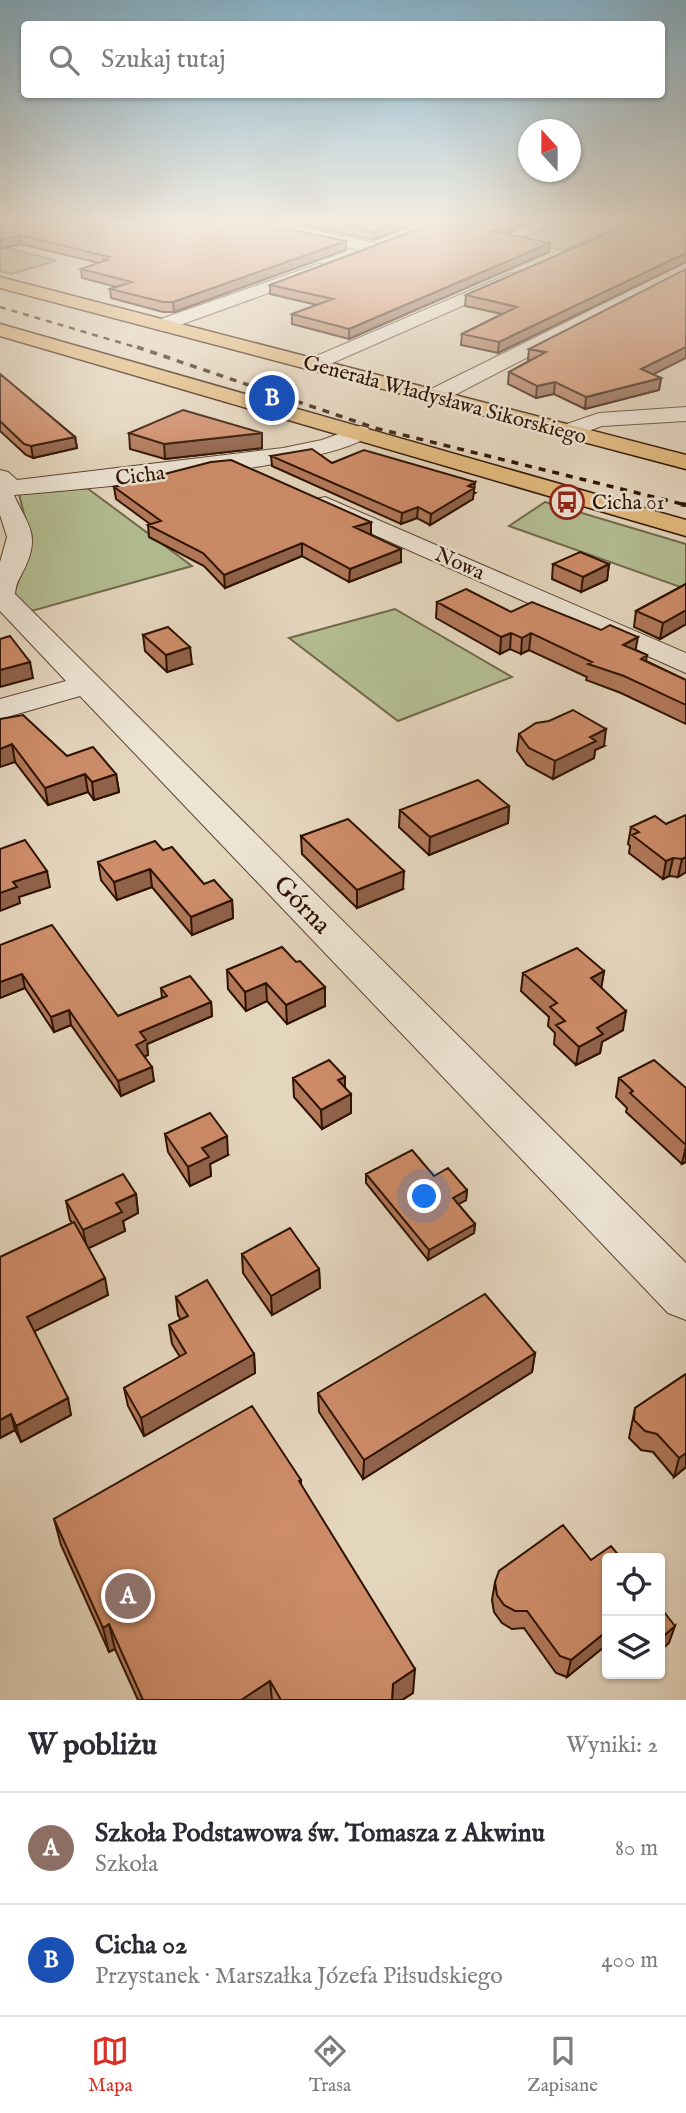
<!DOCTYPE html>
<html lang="pl">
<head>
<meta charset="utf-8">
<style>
  :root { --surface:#fff; --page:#f2f2f3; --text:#2b2b33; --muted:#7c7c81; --line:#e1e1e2; --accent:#d93025 }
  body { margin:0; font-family:"IM FELL English",serif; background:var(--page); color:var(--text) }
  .controls { position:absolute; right:21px; bottom:21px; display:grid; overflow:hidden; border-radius:7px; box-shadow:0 2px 5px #0004 }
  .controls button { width:63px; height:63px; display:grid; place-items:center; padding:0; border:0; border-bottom:2px solid var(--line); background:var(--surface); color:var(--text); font:35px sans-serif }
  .compass { position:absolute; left:518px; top:119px; width:63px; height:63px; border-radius:50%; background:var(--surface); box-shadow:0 2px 5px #0004; rotate:339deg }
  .you { position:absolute; left:425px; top:1197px; width:24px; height:24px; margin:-18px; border:5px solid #fff; border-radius:50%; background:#1a73e8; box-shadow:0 0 0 10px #1a73e833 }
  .badge { display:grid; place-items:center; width:46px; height:46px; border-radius:50%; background:var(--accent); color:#fff; font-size:23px; font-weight:700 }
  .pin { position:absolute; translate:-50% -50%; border:4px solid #fff; box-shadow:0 2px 7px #0006 }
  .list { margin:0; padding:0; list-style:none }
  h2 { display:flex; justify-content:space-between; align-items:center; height:91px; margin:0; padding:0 28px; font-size:30px }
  h2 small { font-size:23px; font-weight:400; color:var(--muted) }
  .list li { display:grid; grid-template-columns:46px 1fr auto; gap:21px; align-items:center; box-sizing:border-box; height:112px; padding:0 28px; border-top:2px solid var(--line) }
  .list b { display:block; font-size:26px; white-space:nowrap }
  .list p { margin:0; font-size:23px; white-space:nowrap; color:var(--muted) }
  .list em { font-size:23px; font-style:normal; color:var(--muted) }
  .icon { flex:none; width:38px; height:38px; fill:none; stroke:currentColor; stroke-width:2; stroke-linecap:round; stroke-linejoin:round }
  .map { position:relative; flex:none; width:686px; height:1700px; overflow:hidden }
  .search { position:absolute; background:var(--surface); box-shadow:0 2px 5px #0004; left:21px; right:21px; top:21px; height:77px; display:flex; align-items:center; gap:18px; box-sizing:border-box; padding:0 24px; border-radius:7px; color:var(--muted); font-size:26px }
  .sheet { height:315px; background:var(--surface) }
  nav { display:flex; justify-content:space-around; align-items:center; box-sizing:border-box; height:98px; border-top:2px solid var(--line); background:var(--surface); font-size:19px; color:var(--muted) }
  nav a { display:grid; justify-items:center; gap:4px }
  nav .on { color:var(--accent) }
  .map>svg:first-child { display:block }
</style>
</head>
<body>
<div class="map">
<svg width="686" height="1700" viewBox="0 0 686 1700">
  <rect width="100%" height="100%" fill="#e4d5bd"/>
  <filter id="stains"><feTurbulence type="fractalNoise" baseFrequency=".00286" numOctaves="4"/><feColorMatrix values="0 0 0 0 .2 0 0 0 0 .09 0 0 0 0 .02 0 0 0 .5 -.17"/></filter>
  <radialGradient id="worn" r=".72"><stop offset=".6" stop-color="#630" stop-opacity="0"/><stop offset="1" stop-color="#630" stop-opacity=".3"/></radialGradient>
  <path fill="#b3bd92" stroke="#70684a" stroke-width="2" d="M556 224H624L564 250 515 241Z
    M6 248 55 260V261L11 274 0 271V250Z
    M87 488 192 566 28 612 7 591 25 518 19 494Z
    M545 502 686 544V589L509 526Z
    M395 609 512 677 398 721 289 638Z"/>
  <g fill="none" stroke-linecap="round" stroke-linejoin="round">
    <g stroke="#5c4330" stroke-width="2">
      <path id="minor" d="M250 224H282L375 243 383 248 375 253 257 229Z
        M686 263V275L443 401H427L424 396 427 391Z
        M318 264 324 265 326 269 324 273 169 329 162 331 153 325 155 321Z
        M511 273 517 274 520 278 517 282 321 368H307L304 364 307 360Z
        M686 407V421L602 426 569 438 561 436 558 431 561 426 599 413Z
        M360 426 368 428 371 433C348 466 66 491 14 495 25 521 40 532 27 563 22 576 16 580 15 594L686 1263V1320L668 1313 80 696 0 719V699L66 681 0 611V562L7 537 0 515V470L8 472 17 480 283 448 322 440Z
        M325 497 686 653V673L316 509 313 504 316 499Z"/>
    </g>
    <g stroke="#2e1201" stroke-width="3">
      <path id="major" d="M0 277 686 455V469L0 288Z
        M0 324 686 520V536L0 336Z"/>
    </g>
    <use href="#minor" fill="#ede4d4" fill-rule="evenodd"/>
    <use href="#major" fill="#e2ba7e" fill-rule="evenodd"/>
    <path stroke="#2e1201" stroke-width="2.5" stroke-dasharray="6 6" stroke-linecap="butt" d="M0 307 142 349"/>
    <path stroke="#2e1201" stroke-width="3.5" stroke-dasharray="7 7" stroke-linecap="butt" d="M137 347 375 428 686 505"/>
    <path stroke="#2e1201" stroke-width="4.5" stroke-dasharray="10 10" stroke-linecap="butt" d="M681 504 686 505"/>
  </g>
  <path fill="#b1785a" stroke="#2e1201" stroke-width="2" d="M0 224 346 250 174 312H163L111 298 110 289 117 287 82 278 81 269 99 263 21 244 0 249Z
    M297 224H416L374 240Z
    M432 224H528L506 234 550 243 549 252 349 339 292 324V314L317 305 270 294V285Z
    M629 224 498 353 461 345 462 334 502 314 465 306 466 295Z
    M529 349 652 375 661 378 659 390 585 409 554 394 536 398 508 384 509 372 531 360H528Z
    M0 374 75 437 77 448 33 458 26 455 0 431Z
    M129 433H262V448L165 459 130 449Z
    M271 456 332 463 475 493 473 494V499L430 525 417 518 401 524 272 466Z
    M114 487 371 534 401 562 349 582 302 556 225 588 204 566 149 537 148 525 150 524 116 499Z
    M553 564H609L607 580 581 592 552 579Z
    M686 584V624L660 639 634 627 636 611Z
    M437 602 511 612 636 650 647 655 646 661 686 680V724L621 693 586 680 587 677 529 650 521 654 510 649 500 654 436 618Z
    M143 635 192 664 167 672 145 651Z
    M0 719 67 756 116 774 119 792 94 800 88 792 48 805 15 762Z
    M519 734 604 746 595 750 594 758 553 779 527 765 517 751Z
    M509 806 508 823 429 855 399 827 400 810Z
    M686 815V872L678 877 669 876 663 879 629 853 630 846 628 844 631 827 666 824Z
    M301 836 403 889 357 908 302 854Z
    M163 850 204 884 232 900 233 918 192 935 152 887 117 900 101 880 98 862Z
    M0 945 118 1016 162 998 161 988 211 1002 212 1016 147 1044 148 1055 144 1056 154 1081 121 1096 71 1025 54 1032 25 988 0 998Z
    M282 947 325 1006 287 1024 267 1001 246 1011 228 989 227 970Z
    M604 971 601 987 623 1030 602 1042 600 1053 576 1065 554 1044 555 1033 548 1026 549 1017 521 991 523 973Z
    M293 1078 345 1087 351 1113 322 1129 294 1097Z
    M619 1078 686 1088V1162L682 1164 626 1112 627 1108 616 1097Z
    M165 1134 228 1155 210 1164 211 1176 190 1186 168 1152Z
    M366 1174 434 1176 467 1190 466 1200 458 1204 475 1224 474 1233 428 1260 366 1183Z
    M136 1194 138 1213 123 1221 125 1231 88 1248 108 1295 34 1331 71 1415 21 1442 15 1430 0 1438V1257L72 1223 70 1220 66 1201Z
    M242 1254 319 1269 320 1288 272 1315 243 1273Z
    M176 1297 254 1354 255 1373 144 1436 128 1406 124 1388 180 1357 172 1344 169 1325 181 1320 178 1315Z
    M535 1353 532 1372 363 1479 319 1412 318 1393Z
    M686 1374V1467L674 1477 653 1452 641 1450 629 1438 635 1408Z
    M301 1480V1485L413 1693 402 1700H138L115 1649 109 1652 61 1545 54 1519Z
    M607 1558V1651L604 1647 567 1677 556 1673 524 1628 512 1629 502 1623 494 1612 492 1600 495 1582 591 1560Z"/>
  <path fill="#90624a" stroke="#2e1201" stroke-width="2" d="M394 224H416L374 240V232Z
    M509 224H528L492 240V231Z
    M20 235 21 244 0 249V240Z
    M346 241V250L174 312 173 302Z
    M550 243 549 252 349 339V329Z
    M686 253V262L498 353 499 342Z
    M686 347V358L640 381 641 369Z
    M661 378 659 390 585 409 586 397Z
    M555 382 554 394 536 398 537 386Z
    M262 433V448L165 459 164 444Z
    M75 437 77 448 33 458 31 446Z
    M475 482 473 499 430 525 431 514Z
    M418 507 417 518 401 524 402 513Z
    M371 522V534L354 540V527Z
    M302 543V556L225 588 224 575Z
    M401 549V562L349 582 350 569Z
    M609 564 607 580 581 592 583 577Z
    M686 610V624L660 639 663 623Z
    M511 633 510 649 500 654 501 637Z
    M531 633 529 650 521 654 522 638Z
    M638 637 635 653 623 645Z
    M190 647 192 664 167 672 166 655Z
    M30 662 33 678 0 687V670Z
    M606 729 604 746 595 750 594 758 553 779 555 761 590 737Z
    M12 744 15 762 0 767V749Z
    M85 774 88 792 48 805 45 788Z
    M116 774 119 792 94 800 92 782Z
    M509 806 508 823 429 855 430 837Z
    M686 857V872L678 877 682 859Z
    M673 858 669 876 663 879 666 861Z
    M150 869 152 887 117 900 114 882Z
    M47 871 50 887 19 897 20 903 0 911V893L13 882Z
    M404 871 403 889 357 908V890Z
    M232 900 233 918 192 935 191 917Z
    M604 971 601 990 591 978Z
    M22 974 25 988 0 998V982Z
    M266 983 267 1001 246 1011 245 992Z
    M325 987V1006L287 1024 286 1005Z
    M211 1002 212 1016 147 1044 148 1055 138 1059 136 1045 140 1032Z
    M69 1010 71 1025 54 1032 51 1017Z
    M626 1011 623 1030 602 1042 600 1053 576 1065 579 1047 597 1028Z
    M152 1067 154 1081 121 1096 118 1081Z
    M345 1077V1096L338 1080Z
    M351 1094V1113L322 1129 321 1110Z
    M227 1136 228 1155 210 1164 211 1176 190 1186 188 1167 202 1148Z
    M686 1146V1162L682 1164Z
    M467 1190 466 1200 452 1208 453 1198Z
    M136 1194 138 1213 123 1221 125 1231 87 1249 83 1230 116 1203Z
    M475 1224 474 1233 428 1260 429 1250Z
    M319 1269 320 1288 272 1315 271 1296Z
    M105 1278 108 1295 31 1333 27 1317Z
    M535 1353 532 1372 363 1479 364 1460Z
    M254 1354 255 1373 144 1436 141 1418Z
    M68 1398 71 1415 21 1442 16 1426Z
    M11 1414 15 1430 0 1438V1420Z
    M686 1453V1467L674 1477 679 1458Z
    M109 1624 115 1649 109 1652 103 1628Z
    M675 1626 669 1643 660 1651V1639Z
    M607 1631V1636L604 1647 567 1677 571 1660Z
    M415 1669 413 1693 402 1700H392L393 1684Z
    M270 1681 272 1700H241Z"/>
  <path fill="#ce8c69" stroke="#2e1201" stroke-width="2" d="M0 224H262L346 241 173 302H163L110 289 132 282 81 269 107 260 102 259 109 257 20 235 0 240Z
    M338 224H394L374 232Z
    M432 224H509L492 231 550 243 349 329 292 314 333 299 270 285Z
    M629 224 686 225V253L499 342 462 334 517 307 466 295Z
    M686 269V347L641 369 661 378 586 397 555 382 537 386 509 372 546 352 529 349Z
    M0 374 75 437 31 446 24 444 0 421Z
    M183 410 262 433 164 444 129 433Z
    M312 449 332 463 364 450 475 482 468 486 474 488 431 514 418 507 402 513 271 456Z
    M231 460 371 522 354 527 401 549 350 569 302 543 224 575 203 553 148 525 161 521 114 487 211 462Z
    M580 552 609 564 583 577 553 564Z
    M686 584V610L663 623 636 611Z
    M466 589 511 612 532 602 601 630 610 625 638 637 623 645 647 655 641 659 686 680V705L624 676 588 664 592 662 531 633 522 638 511 633 501 637 437 602Z
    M168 627 190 647 166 655 143 635Z
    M10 636 30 662 0 670V639Z
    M573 710 606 729 590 737 596 741 555 761 529 748 519 734 536 723 549 721Z
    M23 715 67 756 93 747 116 774 92 782 85 774 45 788 12 744 0 749V719Z
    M478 780 509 806 430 837 400 810Z
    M686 815V857L682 859 673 858 666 861 632 835 639 832 631 827 655 816 666 824Z
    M348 819 404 871 357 890 301 836Z
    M25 840 47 871 13 882 17 887 0 893V849Z
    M155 841 163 850 172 847 204 884 214 880 232 900 191 917 150 869 114 882 98 862Z
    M52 925 118 1016 167 996 161 988 190 976 211 1002 140 1032 146 1040 136 1045 152 1067 118 1081 69 1010 51 1017 22 974 0 982V945Z
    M282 947 296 962 300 961 325 987 286 1005 266 983 245 992 227 970Z
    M577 948 604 971 591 978 626 1011 597 1028 603 1034 579 1047 556 1025 565 1021 550 1007 557 1003 523 973Z
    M329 1060 345 1077 338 1080 351 1094 321 1110 293 1078Z
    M654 1060 686 1088V1145L630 1093 633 1091 619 1078Z
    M210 1113 227 1136 202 1148 209 1157 188 1167 165 1134Z
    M412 1150 434 1176 448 1168 467 1190 453 1198 475 1224 429 1250 366 1174Z
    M123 1174 136 1194 116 1203 122 1212 83 1230 66 1201Z
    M74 1222 105 1278 27 1317 68 1398 16 1426 11 1414 0 1420V1257Z
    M290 1228 319 1269 271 1296 242 1254Z
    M207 1280 254 1354 141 1418 124 1388 186 1353 169 1325 188 1316 176 1297Z
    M485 1294 535 1353 364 1460 318 1393Z
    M686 1374V1453L679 1458 657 1434 645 1431 634 1420 635 1408Z
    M252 1406 301 1480 299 1481 415 1669 393 1684 392 1700H281L270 1681 241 1700H143L109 1624 103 1628 54 1519Z
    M563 1525 591 1560 611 1546 621 1558H607V1631L571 1660 560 1656 527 1611H515L504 1605 497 1595 495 1582 499 1571Z
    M660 1607 675 1626 660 1639Z"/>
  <linearGradient id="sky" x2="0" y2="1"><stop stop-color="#87b6cf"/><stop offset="0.48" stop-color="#f3ece1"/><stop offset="1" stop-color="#f3ece1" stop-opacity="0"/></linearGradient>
  <rect width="686" height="462" fill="url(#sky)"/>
  <defs>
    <g id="bus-ring" transform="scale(1.75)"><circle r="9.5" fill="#ede4d4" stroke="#8f2418" stroke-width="1.5"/><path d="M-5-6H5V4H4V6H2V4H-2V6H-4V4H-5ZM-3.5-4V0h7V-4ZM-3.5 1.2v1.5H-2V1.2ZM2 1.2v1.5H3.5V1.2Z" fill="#8f2418"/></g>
  </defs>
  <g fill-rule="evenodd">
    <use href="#bus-ring" x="567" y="502"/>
  </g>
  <g text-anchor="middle" stroke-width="5" stroke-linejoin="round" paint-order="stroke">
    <g font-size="21" fill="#2e1201" stroke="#ede4d4">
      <text transform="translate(445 399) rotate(15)" y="7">Generała Władysława Sikorskiego</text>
      <text transform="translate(140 475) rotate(-7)" y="7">Cicha</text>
      <text transform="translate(460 563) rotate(24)" y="7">Nowa</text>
    </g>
    <g font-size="21" fill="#2e1201" stroke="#ede4d4" text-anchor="start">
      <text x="592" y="509">Cicha 01</text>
    </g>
    <g font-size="26" fill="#2e1201" stroke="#ede4d4">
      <text transform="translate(303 904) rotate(46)" y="9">Górna</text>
    </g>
  </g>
  <rect width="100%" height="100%" filter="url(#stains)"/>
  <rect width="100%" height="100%" fill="url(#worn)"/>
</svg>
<div class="controls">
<button><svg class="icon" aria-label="locate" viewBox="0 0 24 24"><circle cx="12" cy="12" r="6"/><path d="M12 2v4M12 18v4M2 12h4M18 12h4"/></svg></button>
<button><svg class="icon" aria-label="layers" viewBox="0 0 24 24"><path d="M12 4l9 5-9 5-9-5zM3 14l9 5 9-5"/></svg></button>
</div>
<svg class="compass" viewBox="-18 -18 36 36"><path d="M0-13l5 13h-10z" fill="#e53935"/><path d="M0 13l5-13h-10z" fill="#7c7c81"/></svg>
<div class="you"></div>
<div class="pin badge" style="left:128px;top:1596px;background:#8d6e63">A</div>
<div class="pin badge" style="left:272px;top:398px;background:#1a4fb4">B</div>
<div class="search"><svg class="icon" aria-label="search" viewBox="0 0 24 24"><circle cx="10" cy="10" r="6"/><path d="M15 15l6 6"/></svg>Szukaj tutaj</div>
</div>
<section class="sheet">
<h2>W pobliżu<small>Wyniki: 2</small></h2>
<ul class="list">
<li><span class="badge" style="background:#8d6e63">A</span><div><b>Szkoła Podstawowa św. Tomasza z Akwinu</b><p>Szkoła</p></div><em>80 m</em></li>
<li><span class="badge" style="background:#1a4fb4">B</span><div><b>Cicha 02</b><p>Przystanek · Marszałka Józefa Piłsudskiego</p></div><em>400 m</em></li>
</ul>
</section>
<nav>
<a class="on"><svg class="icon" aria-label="map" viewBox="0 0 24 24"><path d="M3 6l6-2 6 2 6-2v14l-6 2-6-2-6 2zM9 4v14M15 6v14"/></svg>Mapa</a>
<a><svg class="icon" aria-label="directions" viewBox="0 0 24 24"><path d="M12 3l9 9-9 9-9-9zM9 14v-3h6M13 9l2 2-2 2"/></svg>Trasa</a>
<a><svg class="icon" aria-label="saved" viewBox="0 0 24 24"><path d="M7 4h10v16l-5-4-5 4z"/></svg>Zapisane</a>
</nav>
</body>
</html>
